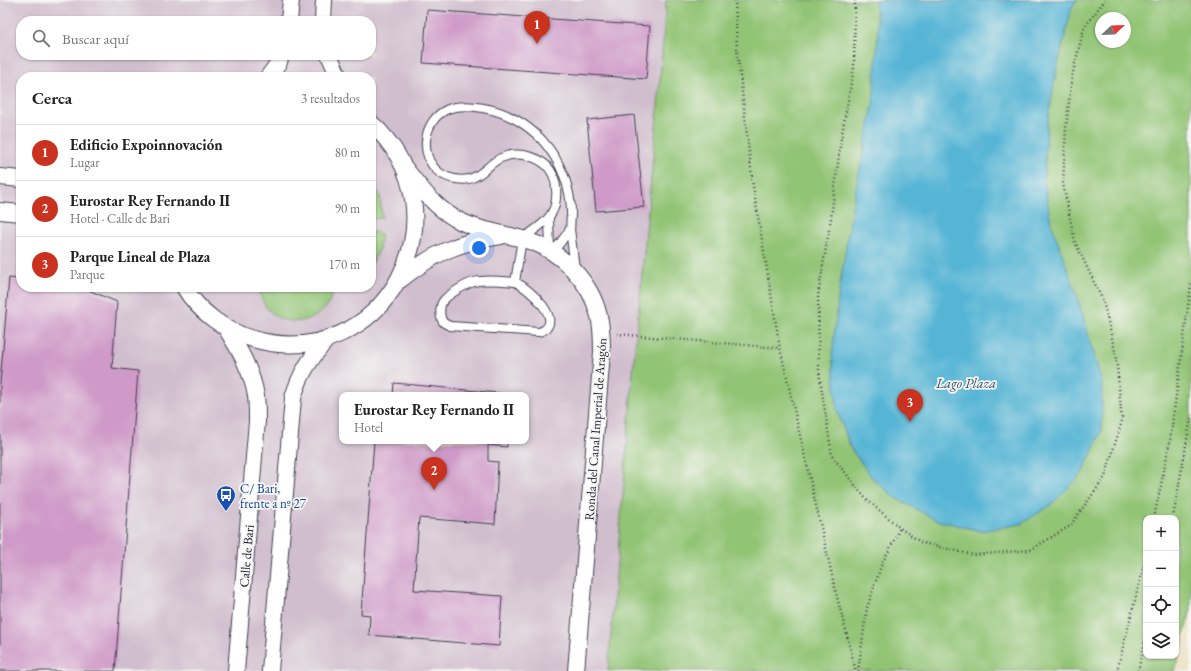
<!DOCTYPE html>
<html lang="es">
<head>
<meta charset="utf-8">
<style>
  :root { --surface:#fff; --page:#f2f2f2; --text:#222; --muted:#767676; --line:#e0e0e0; --accent:#c8321e }
  body { margin:0; font-family:"EB Garamond",serif; background:var(--page); color:var(--text) }
  .controls { position:absolute; right:12px; bottom:12px; display:grid; overflow:hidden; border-radius:8px; box-shadow:0 1px 3px #0004 }
  .controls button { width:36px; height:36px; display:grid; place-items:center; padding:0; border:0; border-bottom:1px solid var(--line); background:var(--surface); color:var(--text); font:20px sans-serif }
  .compass { position:absolute; left:1095px; top:12px; width:36px; height:36px; border-radius:50%; background:var(--surface); box-shadow:0 1px 3px #0004; rotate:67deg }
  .you { position:absolute; left:479px; top:248px; width:14px; height:14px; margin:-10px; border:3px solid #fff; border-radius:50%; background:#1a73e8; box-shadow:0 0 0 6px #1a73e833 }
  .badge { display:grid; place-items:center; width:26px; height:26px; border-radius:50%; background:var(--accent); color:#fff; font-size:13px; font-weight:700 }
  .pin { position:absolute; translate:-50% -33px; filter:drop-shadow(0 1px 2px #0008) }
  .pin::after { content:''; position:absolute; top:21px; width:14px; height:12px; background:inherit; clip-path:polygon(0 0,100% 0,50% 100%) }
  .popup { position:absolute; left:339px; top:392px; width:190px; height:52px; box-sizing:border-box; display:grid; place-content:center; border-radius:8px; background:var(--surface); filter:drop-shadow(0 1px 3px #0005); font-size:13px; white-space:nowrap; color:var(--muted) }
  .popup b { font-size:15px; color:var(--text) }
  .popup::after { content:''; position:absolute; left:50%; top:100%; margin-left:-8px; border:8px solid transparent; border-top-color:var(--surface) }
  .list { margin:0; padding:0; list-style:none }
  h2 { display:flex; justify-content:space-between; align-items:center; height:52px; margin:0; padding:0 16px; font-size:17px }
  h2 small { font-size:13px; font-weight:400; color:var(--muted) }
  .list li { display:grid; grid-template-columns:26px 1fr auto; gap:12px; align-items:center; box-sizing:border-box; height:56px; padding:0 16px; border-top:1px solid var(--line) }
  .list b { display:block; font-size:15px; white-space:nowrap }
  .list p { margin:0; font-size:13px; white-space:nowrap; color:var(--muted) }
  .list em { font-size:13px; font-style:normal; color:var(--muted) }
  .icon { flex:none; width:22px; height:22px; fill:none; stroke:currentColor; stroke-width:2; stroke-linecap:round; stroke-linejoin:round }
  .map { position:relative; flex:none; width:1191px; height:671px; overflow:hidden }
  .search { position:absolute; background:var(--surface); box-shadow:0 1px 3px #0004; left:16px; top:16px; width:360px; height:44px; display:flex; align-items:center; gap:10px; box-sizing:border-box; padding:0 14px; border-radius:16px; color:var(--muted); font-size:15px }
  .panel { position:absolute; background:var(--surface); box-shadow:0 1px 3px #0004; left:16px; top:72px; width:360px; height:220px; border-radius:16px }
  .map>svg:first-child { display:block }
</style>
</head>
<body>
<div class="map">
<svg width="1191" height="671" viewBox="0 0 1191 671">
  <rect width="100%" height="100%" fill="#f6f6f2"/>
  <filter id="ink" filterUnits="userSpaceOnUse"><feTurbulence type="fractalNoise" baseFrequency=".025" numOctaves="2"/><feDisplacementMap in="SourceGraphic" scale="8" xChannelSelector="R" yChannelSelector="G"/><feConvolveMatrix kernelMatrix="1 2 1 2 8 2 1 2 1" color-interpolation-filters="sRGB"/></filter>
  <filter id="wash" filterUnits="userSpaceOnUse"><feTurbulence type="fractalNoise" baseFrequency=".012" numOctaves="4" result="noise"/><feDisplacementMap in="SourceGraphic" scale="16" xChannelSelector="R" yChannelSelector="G"/><feGaussianBlur stdDeviation="0.9" result="paint"/><feColorMatrix in="noise" values="0 0 0 0 0 0 0 0 0 0 0 0 0 0 0 0 0 1.4 0 .05"/><feComposite in="paint" operator="in"/></filter>
  <g filter="url(#wash)">
    <rect width="100%" height="100%" fill="#ebe3c5"/>
    <path fill="#d0bdce" fill-rule="evenodd" d="M0 0H666L658 106 637 326 608 671H0ZM21 21H371V55H21ZM21 77H371V287H21ZM342 395H526V441H342Z"/>
    <path fill="#92c475" stroke="#5a7358" fill-rule="evenodd" d="M666 0H1191V609L1175 671H608L637 326 658 106ZM1101 18H1125V42H1101ZM1146 518H1176V656H1146Z
      M371 184 380 195 382 218 371 219Z
      M371 231 381 234 379 249 371 265Z
      M259 287H333C331 293 331 300 328 305 323 312 316 317 308 319 284 328 261 312 259 287Z"/>
    <path fill="#56b5d5" stroke="#3c6c88" d="M875 0H1077L1072 7 1057 68 1047 125 1044 179 1051 223 1077 295 1102 383V430L1082 474 1051 505 1021 524 981 531 936 520 896 498 874 480 851 449 837 410 832 354 839 290 853 203 873 105 878 34Z"/>
    <g id="blocks">
      <path fill="#cf9ac8" d="M427 10 650 26 646 79 423 63Z
        M634 115 644 207 596 211 587 120Z
        M9 278 21 279V287H81L117 302 112 368 138 371 115 671H0V384Z
        M394 383 508 394V395H393Z
        M374 441H507V447L488 445V461L498 462 495 524 419 518 414 590 502 596 499 646 369 635 370 615 361 614Z"/>
    </g>
  </g>
  <g filter="url(#ink)">
    <use href="#blocks" fill-opacity="0" stroke="#403f50" stroke-width="1"/>
    <g fill="none" stroke-linecap="round" stroke-linejoin="round">
      <g stroke="#403f50" stroke-width="10">
        <path id="lane" d="M570 229 575 269
          M515 282C528 287 568 323 539 332L450 326C448 325 446 324 444 323 439 318 439 305 444 300 449 294 466 284 474 282 486 279 502 281 515 282L522 239C535 229 551 221 555 205 557 195 557 185 553 175 545 157 519 150 501 158 489 163 482 176 469 179 459 181 447 178 440 173 418 157 423 121 446 110 459 104 474 106 488 109 508 113 528 125 542 140 561 161 572 189 571 217 570 221 571 226 570 229 568 233 565 236 563 239 559 245 556 249 550 251L549 219"/>
      </g>
      <g stroke="#403f50" stroke-width="18">
        <path id="street" d="M289 21 291 0
          M323 21 324 0
          M329 55 339 77
          M268 77 279 62 281 55
          M404 167C419 186 434 207 456 219 478 231 504 233 529 241 561 251 591 282 599 316 602 328 602 340 602 352L576 671
          M0 177 21 179
          M0 211 21 213
          M400 280C434 253 458 242 501 236
          M184 287C199 312 225 331 253 339 384 376 471 214 371 123
          M226 328C239 349 252 371 256 396 257 404 257 413 257 421L236 671
          M270 671 293 398C300 373 311 358 327 339"/>
      </g>
      <path stroke="#403f50" stroke-width="2.5" stroke-dasharray="1 3" stroke-linecap="butt" d="M735 0 737 49 753 186 780 348 837 597 856 671
        M855 0 854 67 841 139 831 218 818 295 819 372 832 456 866 499 900 528 922 543 974 555 1030 550 1070 526 1105 477 1122 421 1116 355 1103 301 1075 242 1063 184 1066 128 1072 76 1084 28 1105 0
        M617 334 780 348
        M1154 518 1170 441 1191 284
        M1173 518 1191 417
        M858 671 867 608 881 566 900 528
        M1117 671 1146 557
        M1138 671 1146 637"/>
      <use href="#lane" stroke="#fff" stroke-width="8"/>
      <use href="#street" stroke="#fff" stroke-width="16"/>
    </g>
  </g>
  <defs>
    <g id="bus-pin" transform="scale(1)"><path d="M0 17L-7.5 6A9.5 9.5 0 1 1 7.5 6Z" fill="#1a4fb4" stroke="#f6f6f2"/><path d="M-5-6H5V4H4V6H2V4H-2V6H-4V4H-5ZM-3.5-4V0h7V-4ZM-3.5 1.2v1.5H-2V1.2ZM2 1.2v1.5H3.5V1.2Z" fill="#fff"/></g>
  </defs>
  <g fill-rule="evenodd">
    <use href="#bus-pin" x="226" y="495"/>
  </g>
  <g text-anchor="middle" stroke-width="3.5" stroke-linejoin="round" paint-order="stroke">
    <g font-size="13" fill="#22223b" stroke="#f6f6f2">
      <text transform="translate(595 429) rotate(-86)" y="5">Ronda del Canal Imperial de Aragón</text>
      <text transform="translate(246 556) rotate(-85)" y="5">Calle de Bari</text>
    </g>
    <g font-size="13" fill="#164399" stroke="#f6f6f2" text-anchor="start">
      <text x="240" y="493">C/ Bari,<tspan x="240" dy="15">frente a nº 27</tspan></text>
    </g>
    <g font-size="14" font-style="italic" fill="#345571" stroke="#f6f6f2">
      <text x="966" y="388">Lago Plaza</text>
    </g>
  </g>
</svg>
<div class="controls">
<button>+</button>
<button>−</button>
<button><svg class="icon" aria-label="locate" viewBox="0 0 24 24"><circle cx="12" cy="12" r="6"/><path d="M12 2v4M12 18v4M2 12h4M18 12h4"/></svg></button>
<button><svg class="icon" aria-label="layers" viewBox="0 0 24 24"><path d="M12 4l9 5-9 5-9-5zM3 14l9 5 9-5"/></svg></button>
</div>
<svg class="compass" viewBox="-18 -18 36 36"><path d="M0-13l5 13h-10z" fill="#e53935"/><path d="M0 13l5-13h-10z" fill="#767676"/></svg>
<div class="you"></div>
<div class="pin badge" style="left:537px;top:44px">1</div>
<div class="pin badge" style="left:434px;top:490px">2</div>
<div class="popup"><b>Eurostar Rey Fernando II</b>Hotel</div>
<div class="pin badge" style="left:910px;top:422px">3</div>
<div class="search"><svg class="icon" aria-label="search" viewBox="0 0 24 24"><circle cx="10" cy="10" r="6"/><path d="M15 15l6 6"/></svg>Buscar aquí</div>
<section class="panel">
<h2>Cerca<small>3 resultados</small></h2>
<ul class="list">
<li><span class="badge">1</span><div><b>Edificio Expoinnovación</b><p>Lugar</p></div><em>80 m</em></li>
<li><span class="badge">2</span><div><b>Eurostar Rey Fernando II</b><p>Hotel · Calle de Bari</p></div><em>90 m</em></li>
<li><span class="badge">3</span><div><b>Parque Lineal de Plaza</b><p>Parque</p></div><em>170 m</em></li>
</ul>
</section>
</div>
</body>
</html>
